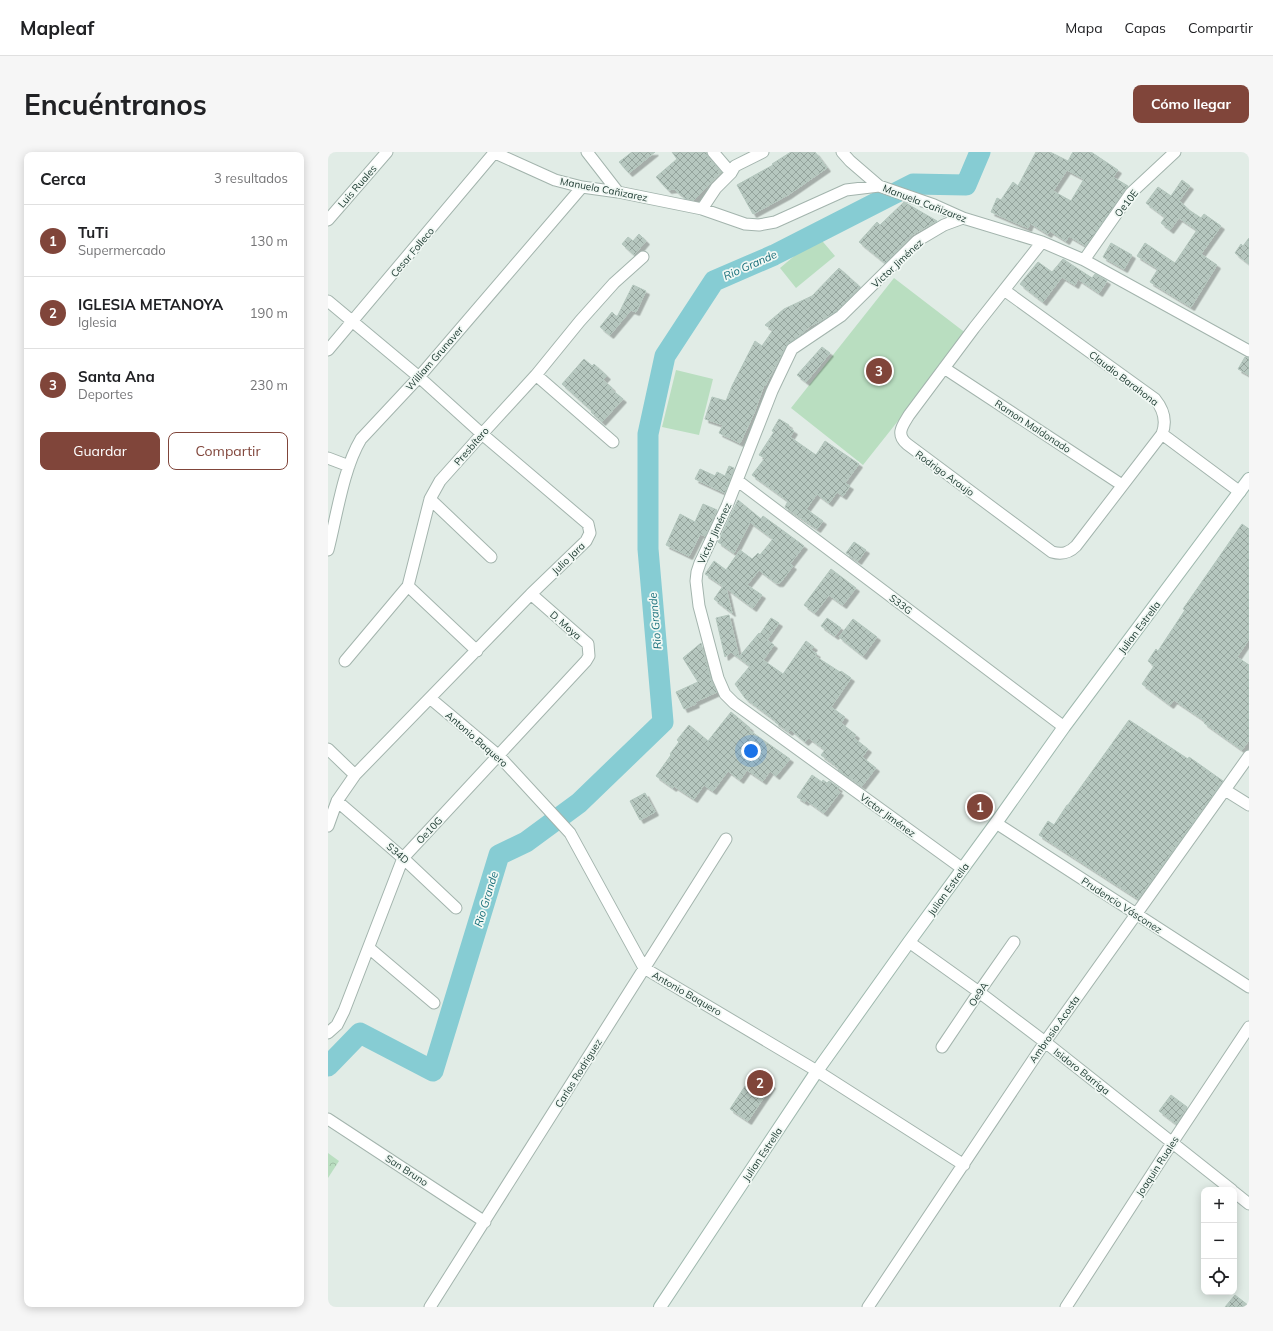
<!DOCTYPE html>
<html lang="es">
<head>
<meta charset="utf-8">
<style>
  :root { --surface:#fff; --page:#f6f6f6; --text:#202124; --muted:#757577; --line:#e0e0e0; --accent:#80453a }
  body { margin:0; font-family:Mulish,sans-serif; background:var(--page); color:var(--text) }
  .controls { position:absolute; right:12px; bottom:12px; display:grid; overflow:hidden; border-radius:8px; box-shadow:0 2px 10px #0003 }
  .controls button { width:36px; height:36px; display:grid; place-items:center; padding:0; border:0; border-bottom:1px solid var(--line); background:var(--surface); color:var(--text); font:20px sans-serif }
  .you { position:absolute; left:423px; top:599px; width:14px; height:14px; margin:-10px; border:3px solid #fff; border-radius:50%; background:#1a73e8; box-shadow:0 0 0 6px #1a73e833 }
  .badge { display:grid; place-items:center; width:26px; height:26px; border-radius:50%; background:var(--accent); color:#fff; font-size:13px; font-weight:700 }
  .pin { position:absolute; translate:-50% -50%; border:2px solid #fff; box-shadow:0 1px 4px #0006 }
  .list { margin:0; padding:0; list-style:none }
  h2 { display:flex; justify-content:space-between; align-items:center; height:52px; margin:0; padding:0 16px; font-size:17px }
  h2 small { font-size:13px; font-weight:400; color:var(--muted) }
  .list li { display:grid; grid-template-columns:26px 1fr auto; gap:12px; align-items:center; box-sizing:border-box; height:72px; padding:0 16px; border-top:1px solid var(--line) }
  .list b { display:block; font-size:15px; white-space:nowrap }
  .list p { margin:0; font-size:13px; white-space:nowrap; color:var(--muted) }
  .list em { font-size:13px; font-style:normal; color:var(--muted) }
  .actions { display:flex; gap:8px; padding:12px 16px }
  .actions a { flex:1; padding:9px 0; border:1px solid var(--accent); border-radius:8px; text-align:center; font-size:14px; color:var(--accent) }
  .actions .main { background:var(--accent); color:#fff }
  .icon { flex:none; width:22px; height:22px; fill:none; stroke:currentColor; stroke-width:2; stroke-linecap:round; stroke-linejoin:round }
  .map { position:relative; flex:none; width:921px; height:1155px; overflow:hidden; border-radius:8px }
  header { display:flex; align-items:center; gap:24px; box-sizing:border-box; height:56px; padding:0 20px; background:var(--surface); border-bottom:1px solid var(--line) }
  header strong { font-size:19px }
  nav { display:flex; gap:22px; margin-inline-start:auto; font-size:14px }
  .intro { display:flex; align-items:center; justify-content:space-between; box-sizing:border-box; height:96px; padding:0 24px }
  h1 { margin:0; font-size:28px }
  .button { padding:10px 18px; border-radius:8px; background:var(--accent); color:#fff; font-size:14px; font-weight:700 }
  main { display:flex; gap:24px; padding:0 24px }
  aside { flex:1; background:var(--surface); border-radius:8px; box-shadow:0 2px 10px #0003 }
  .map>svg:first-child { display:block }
</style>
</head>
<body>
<header>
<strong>Mapleaf</strong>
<nav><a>Mapa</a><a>Capas</a><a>Compartir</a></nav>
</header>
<div class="intro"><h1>Encuéntranos</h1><a class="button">Cómo llegar</a></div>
<main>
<aside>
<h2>Cerca<small>3 resultados</small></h2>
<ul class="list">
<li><span class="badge">1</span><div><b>TuTi</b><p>Supermercado</p></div><em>130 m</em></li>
<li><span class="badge">2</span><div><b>IGLESIA METANOYA</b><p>Iglesia</p></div><em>190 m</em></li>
<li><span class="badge">3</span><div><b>Santa Ana</b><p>Deportes</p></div><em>230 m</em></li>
</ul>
<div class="actions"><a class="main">Guardar</a><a>Compartir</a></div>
</aside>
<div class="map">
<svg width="921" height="1155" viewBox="0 0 921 1155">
  <defs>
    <pattern id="park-crowns" width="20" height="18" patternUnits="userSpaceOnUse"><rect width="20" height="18" fill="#b9dec0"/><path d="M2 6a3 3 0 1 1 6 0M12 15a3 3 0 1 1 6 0" fill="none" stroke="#9fbfa6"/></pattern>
    <pattern id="building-cross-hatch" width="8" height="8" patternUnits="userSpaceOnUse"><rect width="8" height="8" fill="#b6c7bf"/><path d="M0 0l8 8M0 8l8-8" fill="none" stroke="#94a39c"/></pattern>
    <filter id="shadow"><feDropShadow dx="3.5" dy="3.5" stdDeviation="0" flood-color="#0004"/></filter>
  </defs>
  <rect width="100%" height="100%" fill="#e1ece6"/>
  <path fill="#b9dec0" d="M490 84 507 104 468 136 452 116Z
    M566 126 639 182 535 313 463 256Z
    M348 218 385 227 371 283 334 275Z"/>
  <path fill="url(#park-crowns)" d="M0 1001 11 1009 0 1026Z"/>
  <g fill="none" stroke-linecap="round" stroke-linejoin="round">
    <path stroke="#86ccd3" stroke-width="21" d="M0 914 32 881 105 919 171 703 198 690 251 651 335 570 320 397V282L337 204 386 129 446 103 585 32 638 33 652 0"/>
  </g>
  <path fill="url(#building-cross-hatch)" stroke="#b3c6bd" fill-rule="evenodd" filter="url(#shadow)" d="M304 0H327L301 21 291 10Z
    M344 0H378L380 5 393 20 366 48 358 47 346 37 340 38 328 25 349 7Z
    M463 0H487L499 16 460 43 425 62 409 33 445 13 444 12Z
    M708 0H722L740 9 745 0H763L790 18 785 25 800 34 758 94 741 84 738 89 722 79 720 82 702 71 700 76 663 60 669 46 673 48 685 30 690 34ZM739 18 756 27 743 49 725 39Z
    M854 28 862 34 851 49 858 55V56L873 66 876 62 893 74 873 102 889 113 863 155 822 130 830 117 809 104 817 91 847 111 869 78 851 66 842 78 833 71 837 65 818 51 830 35 843 44Z
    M576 50 609 69 584 83 557 111 531 90 549 70 552 73Z
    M311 82 318 89 306 103 294 92 300 85 305 89Z
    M921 86V112L907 101 913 92 915 94Z
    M783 91 804 103 796 117 775 105Z
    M735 107 764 126 767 122 779 129 771 141 750 127 747 133 734 125 715 150 692 132 710 110 724 120Z
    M511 116 532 135 509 159 492 169 484 173 458 194 437 234 436 233 426 261 412 291 391 281 395 273 377 267 384 245 398 249 404 234 427 189 434 194 445 178 437 173 456 157 484 144Z
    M305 133 318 139 308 160 303 158 282 183 272 175 284 160 289 165Z
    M494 195 502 201 478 230 469 223Z
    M917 205 921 206V223L910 217Z
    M256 207 264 214 266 212 279 224 275 228 284 236 283 237 295 247 274 270 263 260 264 259 234 232Z
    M451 267 461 273 460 275 466 279 462 285 488 303 497 289 531 312 517 331 522 334 515 344 509 340 501 351 489 342 478 357 495 369 489 377 457 355 460 349 424 323 437 306 431 303 446 280 444 279Z
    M401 314 406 316 397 341 367 327 372 317 387 324 389 320 397 324Z
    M410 348 433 367 435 364 476 394 462 412 465 414 452 431H448L431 418 419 433 434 443 425 456 398 436 404 461 386 447 395 434 377 422 386 409 398 418 412 398 424 407 430 401 432 403 445 387 422 370 406 401 390 390Z
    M375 352 389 358 377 384 372 382 361 404 338 393 352 362 367 370Z
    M914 372 921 377V487L909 505 921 513V588L914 598 876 571 877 569 846 548 842 553 814 532 826 514 820 509 828 497 830 499 857 458 855 457Z
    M526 390 538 398 530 409 518 401Z
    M503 417 528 436 515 453 501 443 487 461 476 453Z
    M401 463 411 505 431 481 432 482 443 466 451 471 439 488 446 493 435 508 455 522 478 489 486 495 483 498 489 502 487 504 512 520 513 519 523 526 503 555 517 565 513 571 528 583 526 586 540 597 534 605 548 616 534 634 510 618 511 616 493 603 497 598 481 586 477 590 463 578 461 580 447 570 448 569 417 546 407 532 422 514 403 500 397 505 388 466Z
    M499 466 513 476 507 484 493 474Z
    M525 467 549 485 535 504 511 485Z
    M373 491 383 528 389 540 367 550 368 552 356 557 348 540 370 530 355 506Z
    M403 560 422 576 421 578 462 607 448 624 442 619 435 629 419 618 412 628 400 619 385 639 376 633 366 647 346 634 345 636 328 624 343 603 342 602 351 590 349 588 361 573 380 589Z
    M801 568 860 607 861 605 895 629 810 747 711 683 720 669 726 673 739 653H740Z
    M484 623 494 630 495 628 499 631 501 629 511 636 509 638 512 640 496 661 478 648 477 650 469 645Z
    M317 641 327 660 312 668 302 649Z
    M425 922 444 933 420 969 402 957Z
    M843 943 859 955 848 972 831 959Z
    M907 1143 921 1154V1155H897Z"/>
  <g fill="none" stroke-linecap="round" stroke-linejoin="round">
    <g stroke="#a3b4ad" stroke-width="13">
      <path id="street" d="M165 0 227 28 254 35 290 40 374 57 417 72 431 73 447 70 518 38 551 34 606 53 635 66 714 90 756 108 921 199
        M259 0 290 40
        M385 0 403 21
        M514 0 522 9 551 34
        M374 57 388 36 403 21 407 14 435 0
        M635 66 616 73 589 89 513 164 464 197 444 239 399 354 372 411 369 420 368 429 371 454 390 526 397 542 406 551 635 717
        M0 68 59 0
        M714 90 646 176 581 263C575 273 567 282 579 292L724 400C734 403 741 401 748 394L834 282
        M756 108 803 41 847 0
        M676 138 827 247C836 258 839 269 834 282L912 340
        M0 149 91 225 154 282 260 372 262 381 258 389 203 442 27 623 9 649 0 674
        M0 198 166 1
        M616 216 794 333
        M208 223 285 290
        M0 306 21 314
        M410 329 736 575
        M102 347 163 405
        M0 398C9 363 15 317 33 287L91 225 254 35
        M80 434 149 499
        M17 509 80 434 102 347 112 329 154 282 208 223 252 169 286 131 315 105
        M103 547 171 604 242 681 316 816 489 919 636 1013
        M0 597 27 623
        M897 638 921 653
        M9 649 75 706 128 756
        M668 671 921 835
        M581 790 651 840 717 890 904 1038
        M41 796 106 851
        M0 881 9 873 16 859 75 706 258 509 261 504 260 492 203 442
        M614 895 651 840 686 790
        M0 967 157 1070
        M906 1040 921 1052
        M102 1155 398 687
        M540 1155 717 890 921 604
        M738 1155 844 991 921 875"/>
    </g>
    <g stroke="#9fb8ae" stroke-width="14">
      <path id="secondary" d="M332 1155 489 919 581 790 668 671 736 575 921 327"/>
    </g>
    <use href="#street" stroke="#fff" stroke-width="11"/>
    <use href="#secondary" stroke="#fff" stroke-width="12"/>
  </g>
  <g text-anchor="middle" stroke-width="3.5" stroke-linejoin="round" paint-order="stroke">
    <g font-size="10" fill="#203d34" stroke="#f1f8f4">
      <text transform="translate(29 34) rotate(-49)" y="4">Luis Ruales</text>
      <text transform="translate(276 37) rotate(11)" y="4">Manuela Cañizarez</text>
      <text transform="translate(597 51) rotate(21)" y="4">Manuela Cañizarez</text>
      <text transform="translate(798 51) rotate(-52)" y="4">Oe10E</text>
      <text transform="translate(84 100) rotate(-50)" y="4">Cesar Folleco</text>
      <text transform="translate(569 111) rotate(-43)" y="4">Victor Jiménez</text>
      <text transform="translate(106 206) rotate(-49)" y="4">William Grunaver</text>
      <text transform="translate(796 226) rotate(37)" y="4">Claudio Barahona</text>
      <text transform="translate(705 274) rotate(33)" y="4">Ramon Maldonado</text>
      <text transform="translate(143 294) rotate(-49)" y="4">Presbítero</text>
      <text transform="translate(617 321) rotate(36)" y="4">Rodrigo Araujo</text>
      <text transform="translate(386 381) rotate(-65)" y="4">Victor Jiménez</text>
      <text transform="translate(240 406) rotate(-44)" y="4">Julio Jara</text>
      <text transform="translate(573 452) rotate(37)" y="4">S33G</text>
      <text transform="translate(238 473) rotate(41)" y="4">D. Moya</text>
      <text transform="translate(811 475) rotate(-53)" y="4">Julian Estrella</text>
      <text transform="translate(149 587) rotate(41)" y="4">Antonio Baquero</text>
      <text transform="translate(560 663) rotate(36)" y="4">Victor Jiménez</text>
      <text transform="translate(101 678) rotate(-47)" y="4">Oe10G</text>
      <text transform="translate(70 701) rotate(41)" y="4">S34D</text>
      <text transform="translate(620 737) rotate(-54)" y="4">Julian Estrella</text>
      <text transform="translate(794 753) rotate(33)" y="4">Prudencio Vásconez</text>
      <text transform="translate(359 841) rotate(30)" y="4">Antonio Baquero</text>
      <text transform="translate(650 842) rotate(-56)" y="4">Oe9A</text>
      <text transform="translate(726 877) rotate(-55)" y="4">Ambrosio Acosta</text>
      <text transform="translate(754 919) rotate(38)" y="4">Isidoro Barriga</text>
      <text transform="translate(250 921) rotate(-58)" y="4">Carlos Rodriguez</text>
      <text transform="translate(434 1002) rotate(-56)" y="4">Julian Estrella</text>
      <text transform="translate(829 1014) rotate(-57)" y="4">Joaquin Ruales</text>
      <text transform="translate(79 1018) rotate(33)" y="4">San Bruno</text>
    </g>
    <g font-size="11" font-style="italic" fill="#19707b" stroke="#f1f8f4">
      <text transform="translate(422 113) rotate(-24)" y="4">Rio Grande</text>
      <text transform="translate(327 469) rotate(-95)" y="4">Rio Grande</text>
      <text transform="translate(158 747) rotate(-73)" y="4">Rio Grande</text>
    </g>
  </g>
</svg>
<div class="controls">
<button>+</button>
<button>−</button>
<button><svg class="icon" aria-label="locate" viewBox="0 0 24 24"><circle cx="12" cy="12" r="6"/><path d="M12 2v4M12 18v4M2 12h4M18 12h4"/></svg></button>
</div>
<div class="you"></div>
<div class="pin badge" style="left:652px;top:655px">1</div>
<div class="pin badge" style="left:432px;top:931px">2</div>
<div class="pin badge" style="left:551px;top:219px">3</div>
</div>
</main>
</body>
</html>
